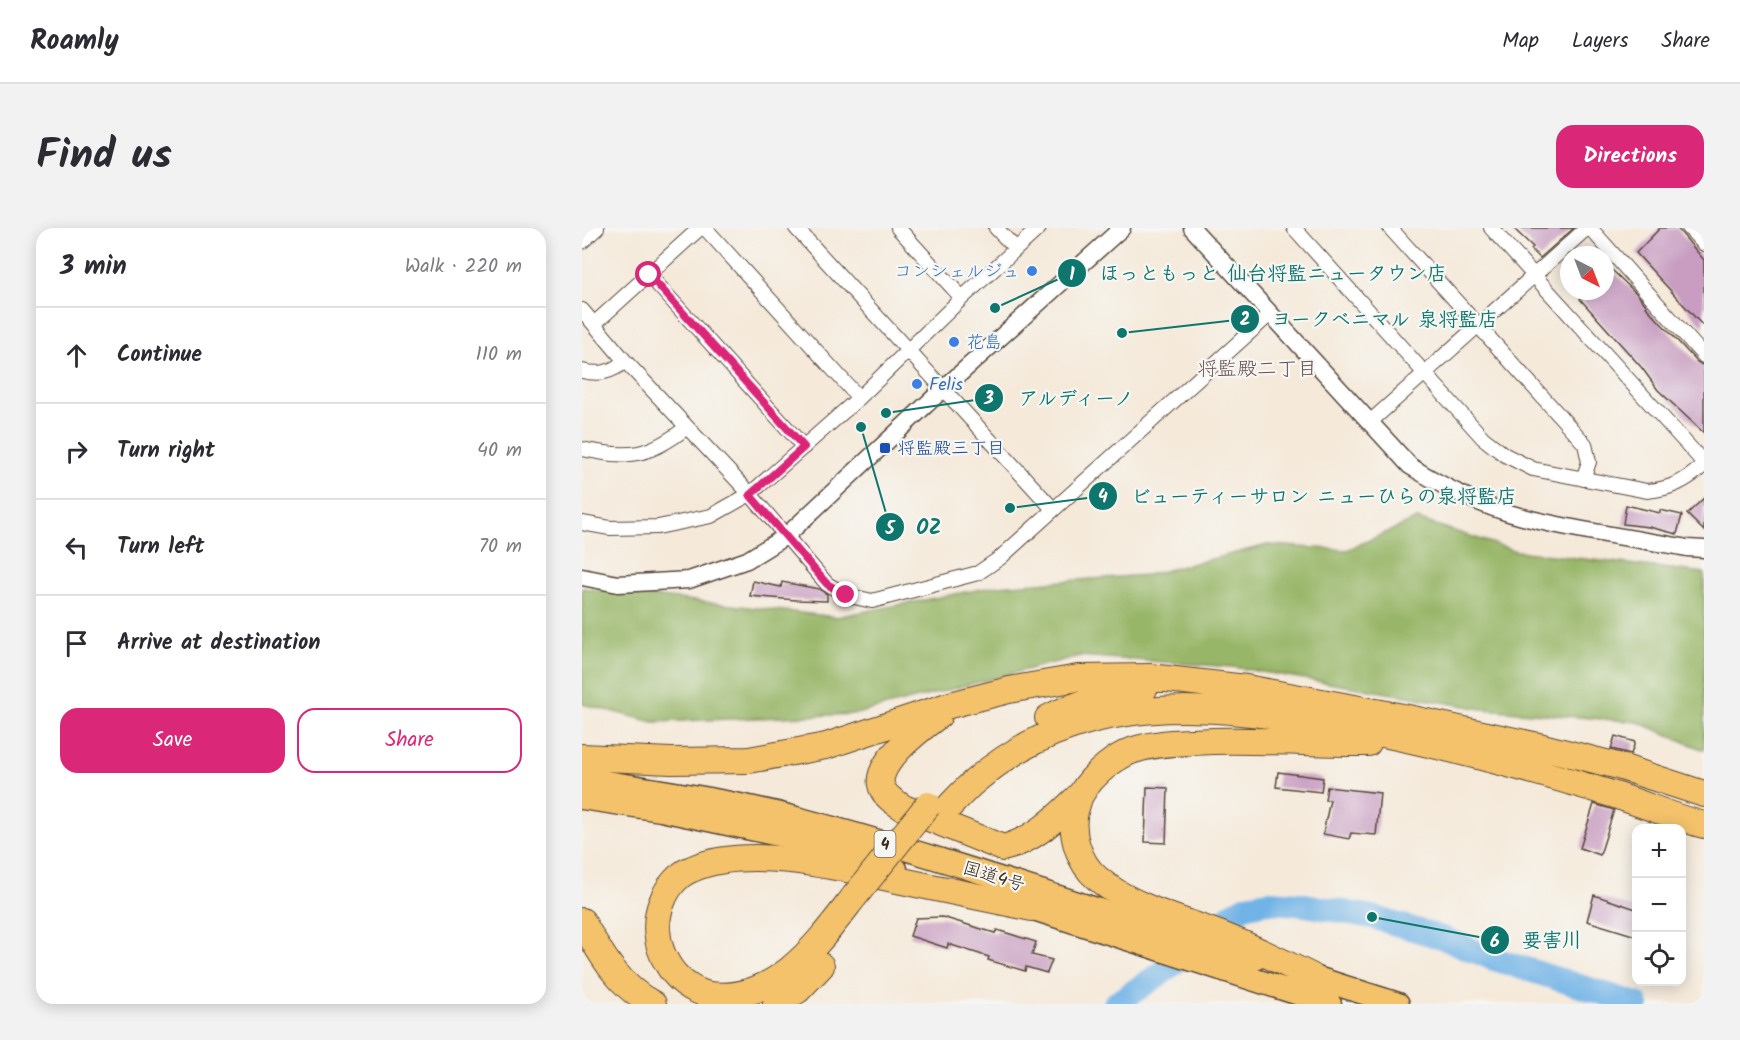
<!DOCTYPE html>
<html lang="en">
<head>
<meta charset="utf-8">
<style>
  :root { --surface:#fff; --page:#f2f2f3; --text:#2b2b33; --muted:#7c7c81; --line:#e1e1e2; --accent:#db2777 }
  body { margin:0; font-family:Kalam,"Klee One",sans-serif; background:var(--page); color:var(--text) }
  .controls { position:absolute; right:18px; bottom:18px; display:grid; overflow:hidden; border-radius:12px; box-shadow:0 3px 15px #0003 }
  .controls button { width:54px; height:54px; display:grid; place-items:center; padding:0; border:0; border-bottom:2px solid var(--line); background:var(--surface); color:var(--text); font:30px sans-serif }
  .compass { position:absolute; left:978px; top:18px; width:54px; height:54px; border-radius:50%; background:var(--surface); box-shadow:0 3px 15px #0003; rotate:138deg }
  .stop { position:absolute; width:18px; height:18px; margin:-14px; border:4px solid #db2777; border-radius:50%; background:#fff }
  .stop.end { background:#db2777; border-color:#fff; box-shadow:0 2px 6px #0008 }
  .list { margin:0; padding:0; list-style:none }
  h2 { display:flex; justify-content:space-between; align-items:center; height:78px; margin:0; padding:0 24px; font-size:26px }
  h2 small { font-size:20px; font-weight:400; color:var(--muted) }
  .list li { display:grid; grid-template-columns:39px 1fr auto; gap:18px; align-items:center; box-sizing:border-box; height:96px; padding:0 24px; border-top:2px solid var(--line) }
  .list b { display:block; font-size:22px; white-space:nowrap }
  .list em { font-size:20px; font-style:normal; color:var(--muted) }
  .actions { display:flex; gap:12px; padding:18px 24px }
  .actions a { flex:1; padding:14px 0; border:2px solid var(--accent); border-radius:18px; text-align:center; font-size:21px; color:var(--accent) }
  .actions .main { background:var(--accent); color:#fff }
  .icon { flex:none; width:33px; height:33px; fill:none; stroke:currentColor; stroke-width:2; stroke-linecap:round; stroke-linejoin:round }
  .map { position:relative; flex:none; width:1122px; height:776px; overflow:hidden; border-radius:18px }
  header { display:flex; align-items:center; gap:36px; box-sizing:border-box; height:84px; padding:0 30px; background:var(--surface); border-bottom:2px solid var(--line) }
  header strong { font-size:28px }
  nav { display:flex; gap:33px; margin-inline-start:auto; font-size:21px }
  .intro { display:flex; align-items:center; justify-content:space-between; box-sizing:border-box; height:144px; padding:0 36px }
  h1 { margin:0; font-size:42px }
  .button { padding:15px 27px; border-radius:18px; background:var(--accent); color:#fff; font-size:21px; font-weight:700 }
  main { display:flex; gap:36px; padding:0 36px }
  aside { flex:1; background:var(--surface); border-radius:18px; box-shadow:0 3px 15px #0003 }
  .map>svg:first-child { display:block }
</style>
</head>
<body>
<header>
<strong>Roamly</strong>
<nav><a>Map</a><a>Layers</a><a>Share</a></nav>
</header>
<div class="intro"><h1>Find us</h1><a class="button">Directions</a></div>
<main>
<aside>
<h2>3 min<small>Walk · 220 m</small></h2>
<ul class="list">
<li><svg class="icon" aria-label="ahead" viewBox="0 0 24 24"><path d="M12 20V5M6 11l6-6 6 6"/></svg><div><b>Continue</b></div><em>110 m</em></li>
<li><svg class="icon" aria-label="right" viewBox="0 0 24 24"><path d="M7 20v-9h11M14 6l5 5-5 5"/></svg><div><b>Turn right</b></div><em>40 m</em></li>
<li><svg class="icon" aria-label="left" viewBox="0 0 24 24"><path d="M17 20v-9H6M10 6l-5 5 5 5"/></svg><div><b>Turn left</b></div><em>70 m</em></li>
<li><svg class="icon" aria-label="arrive" viewBox="0 0 24 24"><path d="M6 21V4h12l-3 4 3 4H6"/></svg><div><b>Arrive at destination</b></div></li>
</ul>
<div class="actions"><a class="main">Save</a><a>Share</a></div>
</aside>
<div class="map">
<svg width="1122" height="776" viewBox="0 0 1122 776">
  <rect width="100%" height="100%" fill="#f6f6f2"/>
  <filter id="ink" filterUnits="userSpaceOnUse"><feTurbulence type="fractalNoise" baseFrequency=".0167" numOctaves="2"/><feDisplacementMap in="SourceGraphic" scale="12" xChannelSelector="R" yChannelSelector="G"/><feConvolveMatrix kernelMatrix="1 2 1 2 8 2 1 2 1" color-interpolation-filters="sRGB"/></filter>
  <filter id="wash" filterUnits="userSpaceOnUse"><feTurbulence type="fractalNoise" baseFrequency=".008" numOctaves="4" result="noise"/><feDisplacementMap in="SourceGraphic" scale="24" xChannelSelector="R" yChannelSelector="G"/><feGaussianBlur stdDeviation="1.35" result="paint"/><feColorMatrix in="noise" values="0 0 0 0 0 0 0 0 0 0 0 0 0 0 0 0 0 1.4 0 .05"/><feComposite in="paint" operator="in"/></filter>
  <g filter="url(#wash)">
    <rect width="100%" height="100%" fill="#f5e9d9"/>
    <path fill="#98b668" stroke="#6a7043" stroke-width="1.5" d="M835 291 934 323 1122 345V522L1056 494 901 481 651 439 497 428 274 486 72 494 0 476V360L254 389 415 358 565 347 686 317 765 322Z"/>
    <g fill="none" stroke-linecap="round" stroke-linejoin="round">
      <path stroke="#71b3e6" stroke-width="24" d="M533 776 584 742 651 685 665 678 686 674 717 676 790 689 861 710 909 730 1055 776"/>
    </g>
    <g id="blocks">
      <path fill="#c89dc1" d="M931 0H992L958 30 949 21 951 19Z
        M1078 0H1095L1122 32V99L1054 25Z
        M1030 42 1054 65 1065 78 1064 79 1115 134 1122 138V205L1076 162 1060 140 998 71 1006 63H1023V49Z
        M1122 270V303L1105 286Z
        M1044 277 1078 285V282L1100 287 1095 306 1067 299 1041 296Z
        M171 353 199 359 200 354 237 361 245 366V373L214 372 168 368Z
        M1033 508 1053 514 1049 526 1029 521Z
        M696 544 741 550 739 564 694 559Z
        M565 559 586 560 584 615 563 614Z
        M745 559 798 565 794 607 769 605 767 611 741 606 748 572H743Z
        M1012 576 1032 582 1018 627 998 620Z
        M1012 667 1054 681V708L1005 693Z
        M360 689 413 705 415 702 454 714 450 727 470 732 465 745 444 739 443 743 406 732 407 729 366 716 365 720 328 708 334 690Z"/>
    </g>
  </g>
  <g filter="url(#ink)">
    <use href="#blocks" fill-opacity="0" stroke="#57473a" stroke-width="1.5"/>
    <g fill="none" stroke-linecap="round" stroke-linejoin="round">
      <g stroke="#57473a" stroke-width="16">
        <path id="minor" d="M123 0 277 170
          M214 0 471 281
          M316 0 380 70
          M414 0 434 21
          M712 0 901 210 923 227 951 241 1065 263C1089 261 1104 253 1122 237
          M808 0 1003 216 1007 234 1001 251
          M909 0 1122 235
          M1008 0 1122 128
          M1107 0 1122 16
          M0 14 15 0
          M67 47 222 219
          M0 82 43 133 168 266 245 356 264 367 290 373 396 345 418 330 688 86
          M12 96 118 0
          M0 143C17 147 29 145 43 133
          M788 194 1005 0
          M0 221C47 231 67 229 105 199
          M0 295 28 300 76 299 129 288 168 266 277 170 380 70 457 0"/>
      </g>
      <g stroke="#57473a" stroke-width="19">
        <path id="tertiary" d="M610 0 828 238C863 260 901 279 941 289 994 303 1051 310 1105 320L1122 321
          M0 349 36 356 107 352 165 332 204 308 361 161 540 0"/>
      </g>
      <g stroke="#57473a" stroke-width="25">
        <path id="trunk" d="M0 550C73 562 147 572 218 591 371 632 521 685 673 731
          M0 570 79 582 211 610 314 641
          M433 675 748 776
          M713 743 816 776"/>
      </g>
      <g stroke="#57473a" stroke-width="28">
        <path id="motorway" d="M357 487C341 499 287 538 301 562 305 570 314 575 322 580L421 620C453 612 474 590 498 567
          M466 490C496 474 529 467 562 461
          M0 529 89 533 167 532 244 518 368 477 427 462 496 450 567 449 664 460 821 489 961 519 1036 538 1122 566
          M361 585C372 574 382 562 393 553 420 530 454 510 487 499 561 473 640 480 715 491 820 506 922 533 1023 564 1057 574 1088 588 1122 597
          M272 669C237 714 194 776 127 767 109 762 94 751 85 735 74 717 72 693 80 674 85 660 96 646 110 641 167 616 261 640 320 653 363 662 407 671 450 680
          M0 693C19 726 36 758 71 776
          M729 748C702 735 675 721 647 710 603 692 551 681 515 650 497 635 488 606 493 583 495 578 496 571 499 566 511 546 536 525 559 520 582 514 607 514 631 513 683 512 734 515 786 515
          M194 776 216 762 239 738"/>
      </g>
      <use href="#minor" stroke="#fff" stroke-width="14"/>
      <use href="#tertiary" stroke="#fff" stroke-width="16"/>
      <use href="#trunk" stroke="#f3c26a" stroke-width="22"/>
      <use href="#motorway" stroke="#f3c26a" stroke-width="26"/>
      <g stroke="#57473a" stroke-width="28" stroke-linecap="butt">
        <path id="motorway-bridge" d="M272 669 346 577"/>
      </g>
      <use href="#motorway-bridge" stroke="#f3c26a" stroke-width="26"/>
    </g>
  </g>
  <g fill="none" stroke-linecap="round" stroke-linejoin="round" filter="url(#ink)">
    <path stroke="#db2777" stroke-width="8" d="M67 47 222 219 168 267 245 356 264 367"/>
  </g>
  <g fill="#3f7fe0" stroke="#f6f6f2" stroke-width="2">
    <circle cx="450" cy="43" r="6"/>
    <circle cx="372" cy="114" r="6"/>
    <circle cx="335" cy="156" r="6"/>
  </g>
  <rect fill="#1a4fb4" stroke="#f6f6f2" stroke-width="2" x="297" y="214" width="12" height="12" rx="3"/>
  <g text-anchor="middle" stroke-width="4.5" stroke-linejoin="round" paint-order="stroke">
    <rect fill="#f6f6f2" stroke="#73675e" stroke-width="1.5" x="292.5" y="603" width="21" height="26" rx="4.5"/>
    <g font-size="16" font-weight="bold" fill="#3b2a1e">
      <text x="303" y="622">4</text>
    </g>
    <g font-size="18" fill="#366cbe" stroke="#f6f6f2" text-anchor="start">
      <text x="438" y="49" text-anchor="end">コンシェルジュ</text>
      <text x="384" y="120">花島</text>
      <text x="347" y="162">Felis</text>
    </g>
    <g font-size="18" fill="#164399" stroke="#f6f6f2" text-anchor="start">
      <text x="315" y="226">将監殿三丁目</text>
    </g>
    <g font-size="18" fill="#3b2a1e" stroke="#f6f6f2">
      <text transform="translate(412 648) rotate(17)" y="6">国道4号</text>
    </g>
    <g font-size="20" fill="#6c5257" stroke="#f6f6f2">
      <text x="675" y="147">将監殿二丁目</text>
    </g>
  </g>
  <path fill="none" stroke="#0f766e" stroke-width="2" d="M413 80L490 45M540 105L663 91M304 185L407 170M428 280L521 268M279 199L308 299M790 689L913 712"/>
  <g fill="#0f766e" stroke="#f6f6f2" stroke-width="2">
    <circle cx="413" cy="80" r="6"/>
    <circle cx="540" cy="105" r="6"/>
    <circle cx="304" cy="185" r="6"/>
    <circle cx="428" cy="280" r="6"/>
    <circle cx="279" cy="199" r="6"/>
    <circle cx="790" cy="689" r="6"/>
    <circle cx="490" cy="45" r="15"/>
    <circle cx="663" cy="91" r="15"/>
    <circle cx="407" cy="170" r="15"/>
    <circle cx="521" cy="268" r="15"/>
    <circle cx="308" cy="299" r="15"/>
    <circle cx="913" cy="712" r="15"/>
  </g>
  <g font-size="18" text-anchor="middle" font-weight="bold" fill="#fff">
    <text x="490" y="52">1</text>
    <text x="663" y="97">2</text>
    <text x="407" y="176">3</text>
    <text x="521" y="274">4</text>
    <text x="308" y="306">5</text>
    <text x="913" y="719">6</text>
  </g>
  <g font-size="20" text-anchor="middle" font-weight="bold" fill="#0f766e" stroke="#f6f6f2" stroke-width="4.5" stroke-linejoin="round" paint-order="stroke">
    <text x="691" y="52">ほっともっと 仙台将監ニュータウン店</text>
    <text x="803" y="98">ヨークベニマル 泉将監店</text>
    <text x="494" y="177">アルディーノ</text>
    <text x="742" y="275">ビューティーサロン ニューひらの泉将監店</text>
    <text x="347" y="306">OZ</text>
    <text x="970" y="719">要害川</text>
  </g>
</svg>
<div class="controls">
<button>+</button>
<button>−</button>
<button><svg class="icon" aria-label="locate" viewBox="0 0 24 24"><circle cx="12" cy="12" r="6"/><path d="M12 2v4M12 18v4M2 12h4M18 12h4"/></svg></button>
</div>
<svg class="compass" viewBox="-18 -18 36 36"><path d="M0-13l5 13h-10z" fill="#e53935"/><path d="M0 13l5-13h-10z" fill="#7c7c81"/></svg>
<div class="stop" style="left:67px;top:47px"></div>
<div class="stop end" style="left:264px;top:367px"></div>
</div>
</main>
</body>
</html>
